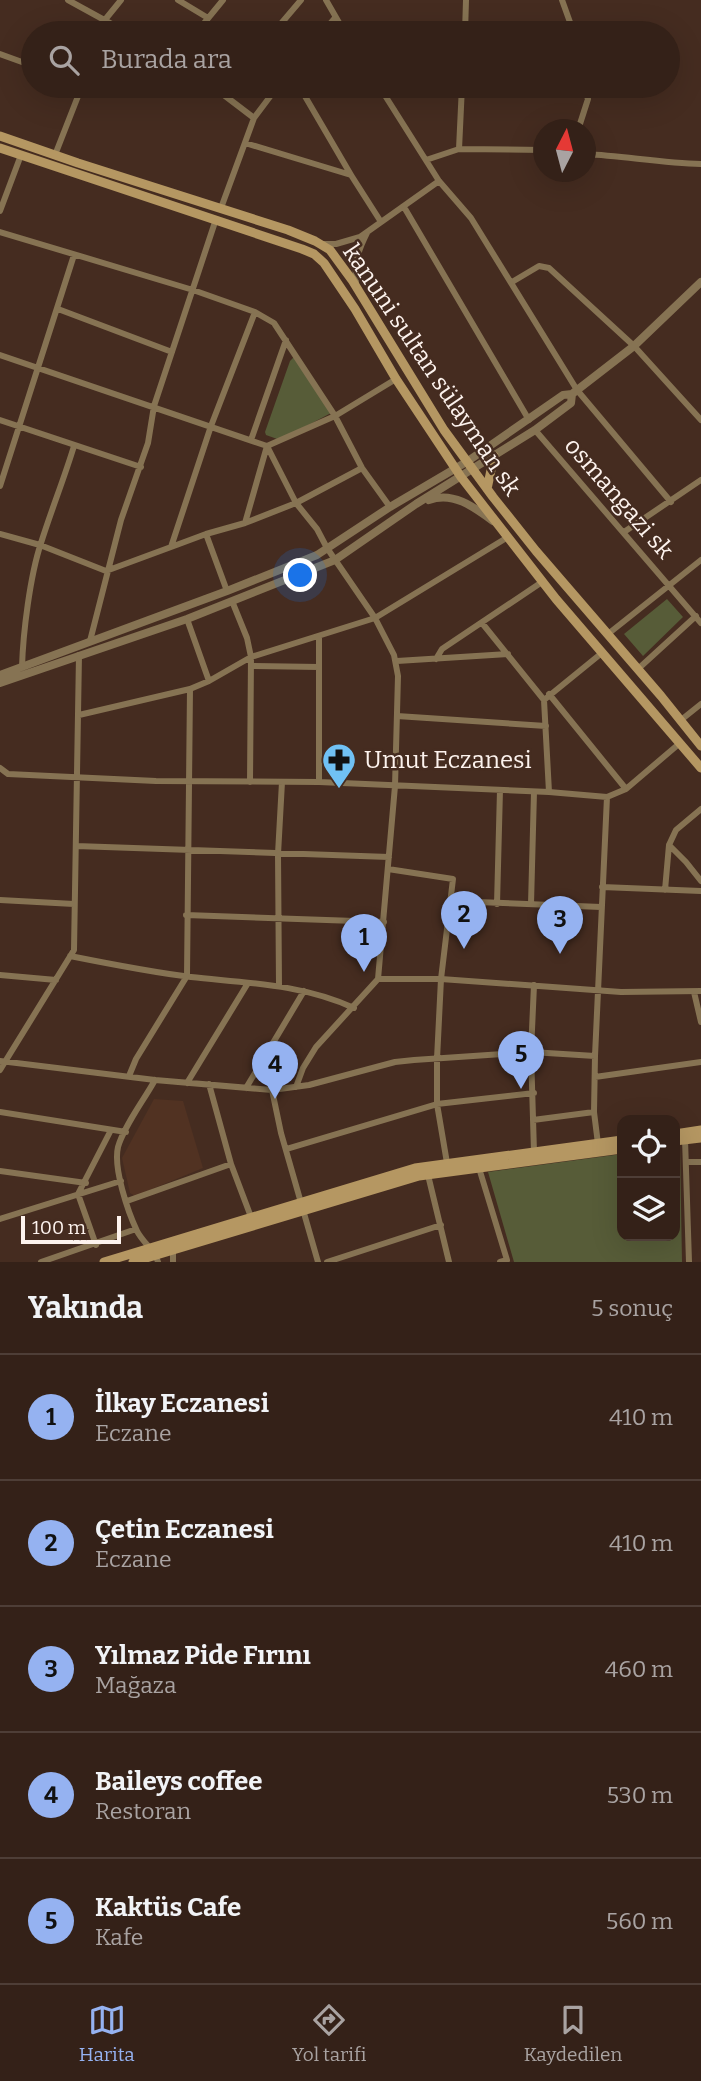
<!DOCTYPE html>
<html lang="tr">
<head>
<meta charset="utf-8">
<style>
  :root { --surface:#342118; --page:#3f2e25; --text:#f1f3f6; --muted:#a9a3a2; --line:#4e3e37; --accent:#95b2f1 }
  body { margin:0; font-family:Bitter,serif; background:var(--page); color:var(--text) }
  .controls { position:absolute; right:21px; bottom:21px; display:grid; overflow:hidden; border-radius:14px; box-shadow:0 7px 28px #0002 }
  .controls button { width:63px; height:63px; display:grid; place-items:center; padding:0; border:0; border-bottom:2px solid var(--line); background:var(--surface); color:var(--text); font:35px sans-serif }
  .compass { position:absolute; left:533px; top:119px; width:63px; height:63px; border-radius:50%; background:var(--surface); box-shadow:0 7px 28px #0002; rotate:6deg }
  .scale { position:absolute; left:21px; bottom:18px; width:100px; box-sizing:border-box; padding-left:7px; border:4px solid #fdf3ee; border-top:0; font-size:19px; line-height:24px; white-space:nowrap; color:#fdf3ee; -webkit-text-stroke:5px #452c20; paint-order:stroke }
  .you { position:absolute; left:301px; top:576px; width:24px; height:24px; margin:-18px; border:5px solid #fff; border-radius:50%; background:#1a73e8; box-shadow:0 0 0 10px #1a73e833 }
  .badge { display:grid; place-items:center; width:46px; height:46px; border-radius:50%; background:var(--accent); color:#111; font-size:23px; font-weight:700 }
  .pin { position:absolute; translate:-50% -58px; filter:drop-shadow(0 2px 4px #0008) }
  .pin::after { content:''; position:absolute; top:37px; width:24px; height:21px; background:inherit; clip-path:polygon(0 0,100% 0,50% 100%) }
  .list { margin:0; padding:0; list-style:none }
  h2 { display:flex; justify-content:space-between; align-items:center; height:91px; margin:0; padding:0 28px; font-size:30px }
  h2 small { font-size:23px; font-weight:400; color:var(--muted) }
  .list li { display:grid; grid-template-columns:46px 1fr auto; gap:21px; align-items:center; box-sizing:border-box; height:126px; padding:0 28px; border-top:2px solid var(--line) }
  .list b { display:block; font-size:26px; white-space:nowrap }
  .list p { margin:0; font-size:23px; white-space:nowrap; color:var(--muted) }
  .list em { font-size:23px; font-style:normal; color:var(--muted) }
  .icon { flex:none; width:38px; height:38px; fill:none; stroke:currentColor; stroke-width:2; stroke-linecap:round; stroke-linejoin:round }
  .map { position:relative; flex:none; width:701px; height:1262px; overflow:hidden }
  .search { position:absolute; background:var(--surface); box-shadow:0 7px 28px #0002; left:21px; right:21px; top:21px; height:77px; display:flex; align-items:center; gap:18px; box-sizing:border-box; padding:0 24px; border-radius:38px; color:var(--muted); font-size:26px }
  .sheet { height:721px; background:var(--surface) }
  nav { display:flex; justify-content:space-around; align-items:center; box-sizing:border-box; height:98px; border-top:2px solid var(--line); background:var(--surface); font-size:19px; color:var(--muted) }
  nav a { display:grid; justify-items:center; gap:4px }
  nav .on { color:var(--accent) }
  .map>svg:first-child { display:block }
</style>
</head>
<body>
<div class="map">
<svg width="701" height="1262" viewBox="0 0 701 1262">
  <rect width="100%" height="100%" fill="#452c20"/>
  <path fill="#513222" d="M154 1099 183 1101 203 1168 135 1196 130 1193 122 1158Z"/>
  <path fill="#575c38" d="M294 357 331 413 280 440 266 435 265 432 290 361Z
    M667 599 683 617 643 656 624 634Z
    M675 1146H680L682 1262H514L488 1172 622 1154V1236H675Z"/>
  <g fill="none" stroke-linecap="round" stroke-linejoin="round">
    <path stroke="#867353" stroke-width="6" d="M68 0 128 33
      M178 0 208 18
      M326 0 345 33
      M562 0 571 25 570 33
      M104 21 121 0
      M196 33 223 0
      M273 33 301 0
      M322 33 335 18
      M465 33 466 0
      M0 54 33 66
      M212 86 254 118
      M379 86 439 181 471 218 577 390 671 502
      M578 130 588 99 583 86
      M245 143 351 175 299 86
      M459 149 544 150
      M586 154C624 156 662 163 701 164
      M55 155 82 86
      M426 160 459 149 462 86
      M351 175 381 222
      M404 207 529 420
      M221 208 254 118 278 86
      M0 211 21 155
      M0 232 193 290 255 312 274 323 335 416 362 468 390 507
      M323 244H336L360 237 439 181
      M512 282 539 266 549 268 634 346 701 420
      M356 283C354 263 358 251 367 233
      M58 309 172 352
      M0 355 267 446 296 503 317 529 327 548 375 618 394 655 398 676 395 786 378 979 316 1047 303 1068 296 1087
      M0 420 141 467
      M535 430 701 623
      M251 440 286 340
      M0 486 74 255
      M245 523 296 503 362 468
      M624 532 701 480
      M0 534 40 545 106 571 171 547 211 426 255 312
      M206 534 227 591
      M171 547 206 534 245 523 267 446 335 416 396 379
      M232 601 247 638 251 657 250 782
      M187 619 209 681
      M482 623 544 700
      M608 634 701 560
      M319 636V782
      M90 641 121 520 148 443 154 406 215 222
      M436 659 442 649 542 582
      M397 661 508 654
      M251 666 319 667
      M22 667C23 633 30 576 41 543 51 511 64 479 74 446
      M638 669 696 616
      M549 694 626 789
      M79 715 190 689 209 681 251 657 375 618 508 537
      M397 716 546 726
      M681 720 701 704
      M0 768 8 774 156 781 319 782 549 792 607 797
      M549 792 544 700 603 652
      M701 809 676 830 669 845 686 862 701 881
      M76 846 389 857
      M388 869 453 879 441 979 437 1059V1104L447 1163
      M602 887 701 891
      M665 890 669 845
      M0 900 74 904
      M451 901 601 907
      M497 904 500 790
      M531 904 534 792
      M186 915 384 922
      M70 956C110 964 150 972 191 977 246 983 302 984 354 1008
      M0 975 56 980
      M378 979H441L621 992 701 991
      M534 985 531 1052 534 1152
      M279 986 278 854 282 782
      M694 992 701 1022
      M0 1061 155 1080 272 1090 309 1085 395 1062 414 1060 531 1052 595 1056
      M0 1070 74 950 79 655
      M129 1076 136 1059 187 976 190 689
      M595 1077 701 1062
      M155 1080C144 1100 124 1126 118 1147 113 1168 128 1212 137 1231 143 1243 155 1250 158 1262
      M187 1083 248 983
      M209 1084 231 1164 251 1217
      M246 1088 304 991
      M272 1090 281 1133 318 1262
      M0 1112 126 1132
      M533 1120 594 1112
      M685 1139 689 1262
      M598 1144 594 1112 595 1056 607 797 626 789 680 743
      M286 1149 437 1104 534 1093
      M687 1162H701
      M479 1168 507 1260 500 1262
      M0 1171 86 1183
      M428 1175 449 1262
      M127 1201 231 1164
      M0 1219 121 1181
      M96 1245 78 1194 111 1130
      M41 1262 136 1229
      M173 1262V1250
      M327 1262 441 1225"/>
    <path stroke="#867353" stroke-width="8" d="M429 500C453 491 474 507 493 521
      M0 675 227 591 317 555 390 507 468 461 563 395 572 394 634 346 701 282
      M0 683 187 619 335 560 416 504 535 430 571 403 572 394"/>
    <path stroke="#b59762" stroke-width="9" d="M0 136 78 163 288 230 315 241 330 250 352 280 444 430 493 497 536 551 661 696 701 746
      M0 148 302 249 314 254 324 263 355 309 396 379 461 477 556 599 701 768
      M487 489 494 456
      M675 1134 701 1130
      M675 1141 701 1138
      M104 1262 415 1168 622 1140
      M133 1262 419 1176 622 1149"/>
  </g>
  <defs>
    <g id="pharmacy-pin" transform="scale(1.75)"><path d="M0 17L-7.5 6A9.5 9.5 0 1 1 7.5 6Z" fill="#70c1f4" stroke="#452c20"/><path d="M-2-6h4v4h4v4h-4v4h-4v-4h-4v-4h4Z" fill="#111"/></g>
  </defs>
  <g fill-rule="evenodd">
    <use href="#pharmacy-pin" x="339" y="760"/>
  </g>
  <g text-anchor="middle" stroke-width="5" stroke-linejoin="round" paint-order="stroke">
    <g font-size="24" fill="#fdf3ee" stroke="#452c20">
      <text transform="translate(432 370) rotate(56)" y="8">kanuni sultan sülayman sk</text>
      <text transform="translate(619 498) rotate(49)" y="8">osmangazi sk</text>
    </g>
    <g font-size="24" fill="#fdf3ee" stroke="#452c20" text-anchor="start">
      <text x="364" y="768">Umut Eczanesi</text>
    </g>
  </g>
</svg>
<div class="controls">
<button><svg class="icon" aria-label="locate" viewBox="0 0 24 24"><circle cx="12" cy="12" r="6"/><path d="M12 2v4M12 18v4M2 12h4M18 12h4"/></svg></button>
<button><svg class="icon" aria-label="layers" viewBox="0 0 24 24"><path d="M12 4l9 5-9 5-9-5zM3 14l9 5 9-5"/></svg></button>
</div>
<svg class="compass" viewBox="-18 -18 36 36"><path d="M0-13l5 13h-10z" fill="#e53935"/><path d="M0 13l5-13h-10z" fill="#a9a3a2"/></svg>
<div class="scale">100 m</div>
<div class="you"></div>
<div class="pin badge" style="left:364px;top:972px">1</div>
<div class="pin badge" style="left:464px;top:949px">2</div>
<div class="pin badge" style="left:560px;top:954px">3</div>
<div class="pin badge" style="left:275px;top:1099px">4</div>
<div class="pin badge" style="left:521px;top:1089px">5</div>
<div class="search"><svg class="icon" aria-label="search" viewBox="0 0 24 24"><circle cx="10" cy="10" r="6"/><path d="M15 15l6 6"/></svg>Burada ara</div>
</div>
<section class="sheet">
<h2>Yakında<small>5 sonuç</small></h2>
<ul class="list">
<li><span class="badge">1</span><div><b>İlkay Eczanesi</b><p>Eczane</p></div><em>410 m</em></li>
<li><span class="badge">2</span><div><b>Çetin Eczanesi</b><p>Eczane</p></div><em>410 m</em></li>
<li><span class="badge">3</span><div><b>Yılmaz Pide Fırını</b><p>Mağaza</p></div><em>460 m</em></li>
<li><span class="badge">4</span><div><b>Baileys coffee</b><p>Restoran</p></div><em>530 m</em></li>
<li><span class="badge">5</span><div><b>Kaktüs Cafe</b><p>Kafe</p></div><em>560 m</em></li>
</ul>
</section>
<nav>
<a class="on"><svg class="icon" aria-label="map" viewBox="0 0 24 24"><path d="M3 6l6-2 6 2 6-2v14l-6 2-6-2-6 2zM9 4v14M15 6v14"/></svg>Harita</a>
<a><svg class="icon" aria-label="directions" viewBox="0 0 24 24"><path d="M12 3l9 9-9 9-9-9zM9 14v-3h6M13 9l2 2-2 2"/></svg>Yol tarifi</a>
<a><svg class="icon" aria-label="saved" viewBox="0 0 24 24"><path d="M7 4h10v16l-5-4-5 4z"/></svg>Kaydedilen</a>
</nav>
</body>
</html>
